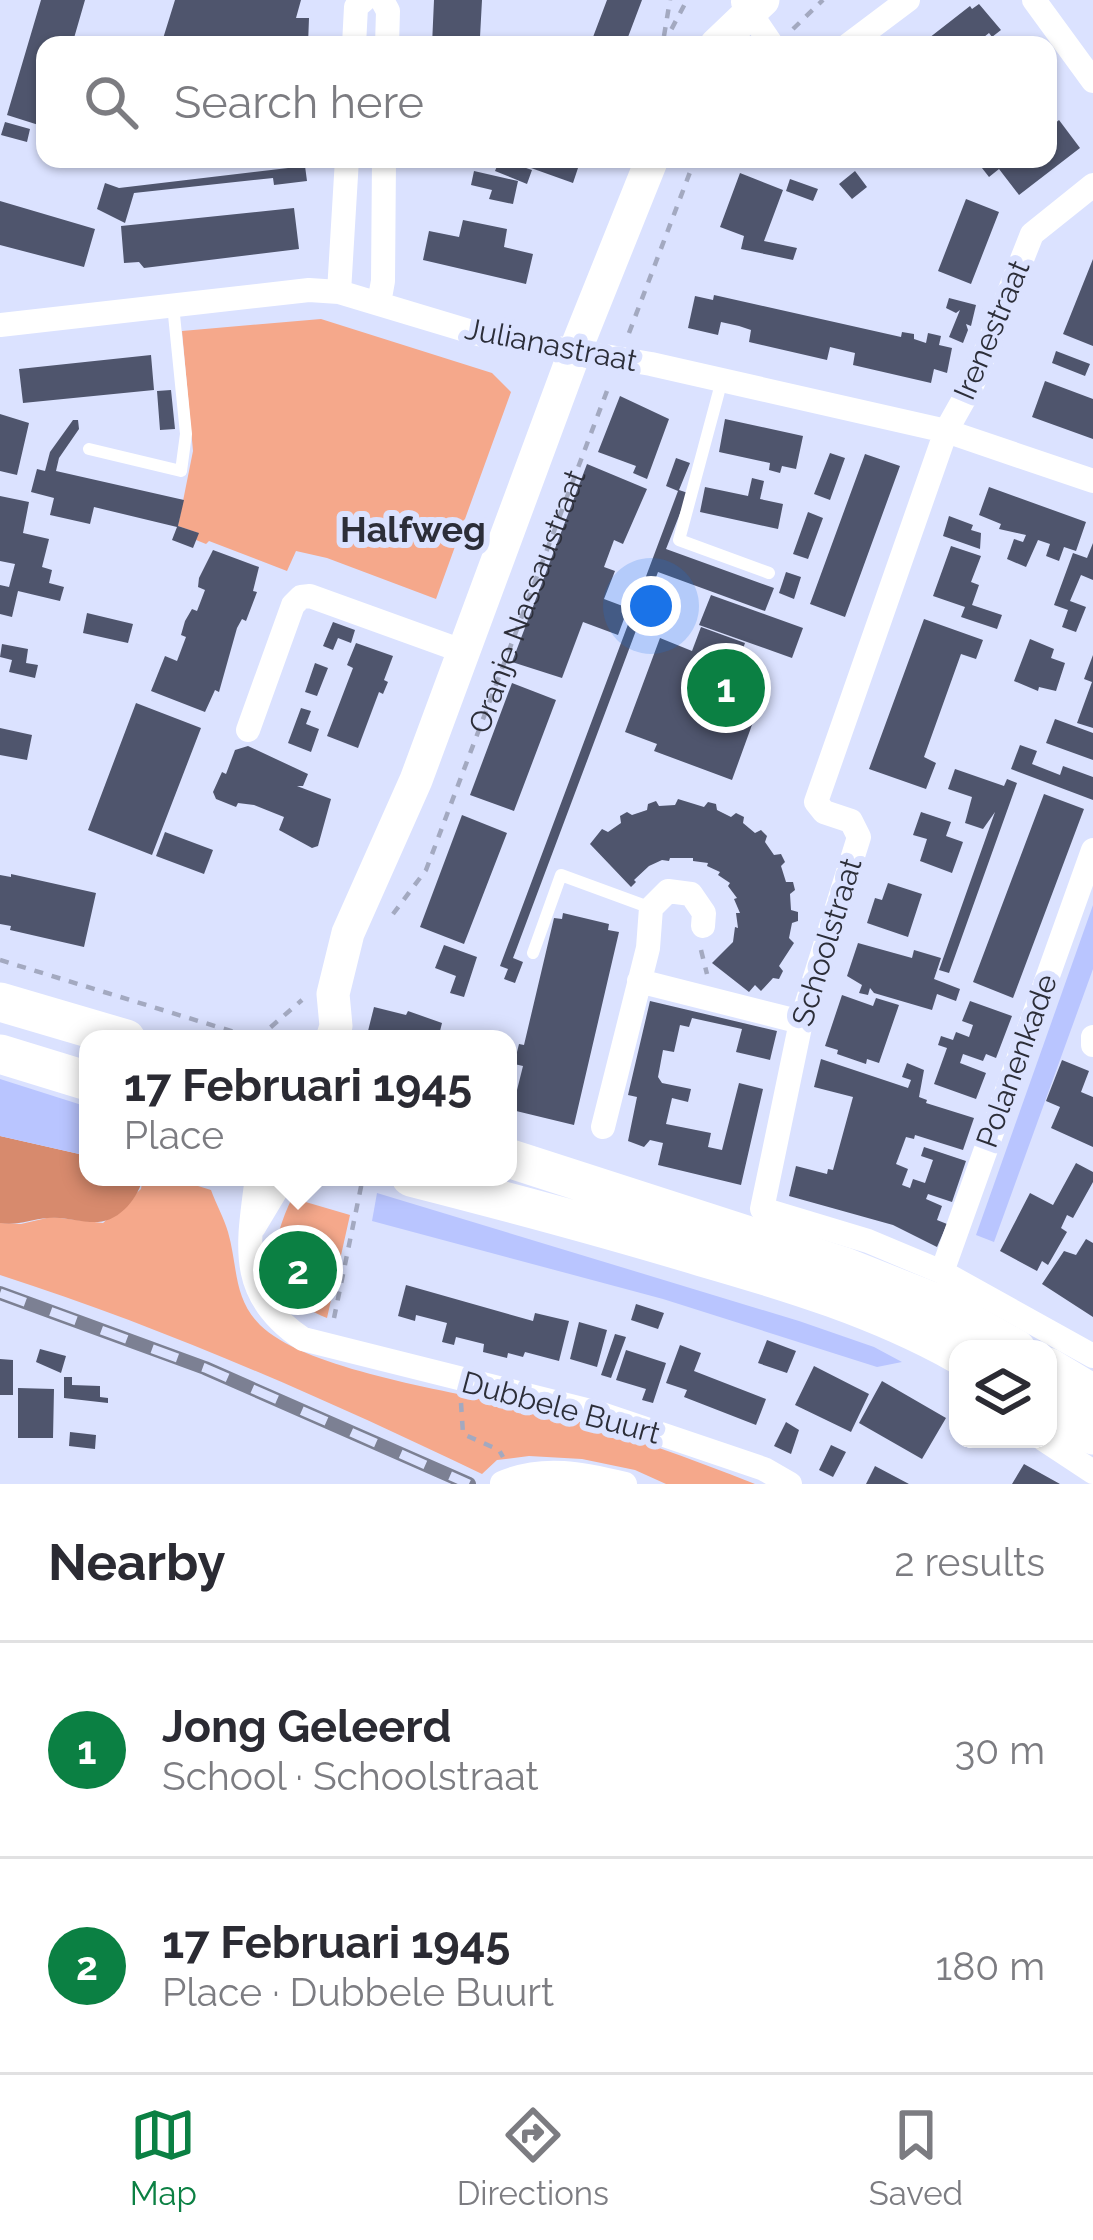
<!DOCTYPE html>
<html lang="en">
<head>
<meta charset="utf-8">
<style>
  :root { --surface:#fff; --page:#f2f2f3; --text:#2b2b33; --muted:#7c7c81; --line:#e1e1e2; --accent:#0b8043 }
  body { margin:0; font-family:Raleway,sans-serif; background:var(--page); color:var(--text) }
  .controls { position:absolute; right:36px; bottom:36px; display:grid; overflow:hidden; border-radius:24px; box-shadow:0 3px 9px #0004 }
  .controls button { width:108px; height:108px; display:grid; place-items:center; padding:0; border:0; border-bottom:3px solid var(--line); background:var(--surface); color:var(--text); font:60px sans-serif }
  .you { position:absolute; left:651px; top:606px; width:42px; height:42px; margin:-30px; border:9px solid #fff; border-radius:50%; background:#1a73e8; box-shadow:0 0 0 18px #1a73e833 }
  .badge { display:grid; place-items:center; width:78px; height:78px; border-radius:50%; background:var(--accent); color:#fff; font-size:39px; font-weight:700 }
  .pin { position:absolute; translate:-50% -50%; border:6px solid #fff; box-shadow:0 3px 12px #0006 }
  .popup { position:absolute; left:79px; top:1030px; width:438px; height:156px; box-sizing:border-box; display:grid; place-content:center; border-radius:24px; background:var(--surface); filter:drop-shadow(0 3px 9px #0005); font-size:39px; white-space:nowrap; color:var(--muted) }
  .popup b { font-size:45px; color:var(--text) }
  .popup::after { content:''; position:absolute; left:50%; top:100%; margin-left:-24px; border:24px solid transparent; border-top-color:var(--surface) }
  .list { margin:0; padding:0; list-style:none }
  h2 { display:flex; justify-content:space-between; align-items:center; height:156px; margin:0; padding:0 48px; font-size:51px }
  h2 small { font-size:39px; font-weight:400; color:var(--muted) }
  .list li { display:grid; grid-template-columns:78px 1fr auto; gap:36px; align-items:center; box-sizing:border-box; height:216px; padding:0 48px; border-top:3px solid var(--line) }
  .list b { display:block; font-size:45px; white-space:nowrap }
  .list p { margin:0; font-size:39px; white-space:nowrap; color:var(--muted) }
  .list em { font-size:39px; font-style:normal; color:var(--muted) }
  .icon { flex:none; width:66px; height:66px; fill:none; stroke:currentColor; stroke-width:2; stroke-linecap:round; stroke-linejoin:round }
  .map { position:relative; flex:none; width:1093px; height:1484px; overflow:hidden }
  .search { position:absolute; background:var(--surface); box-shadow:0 3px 9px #0004; left:36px; right:36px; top:36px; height:132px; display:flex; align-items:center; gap:30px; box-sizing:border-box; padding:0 42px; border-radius:24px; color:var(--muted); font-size:45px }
  .sheet { height:588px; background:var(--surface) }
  nav { display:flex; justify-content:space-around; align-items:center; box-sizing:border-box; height:168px; border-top:3px solid var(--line); background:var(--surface); font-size:33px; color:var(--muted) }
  nav a { display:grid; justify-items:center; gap:6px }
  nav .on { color:var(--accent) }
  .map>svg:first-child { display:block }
</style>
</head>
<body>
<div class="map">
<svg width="1093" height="1484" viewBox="0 0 1093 1484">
  <rect width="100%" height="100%" fill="#dbe2ff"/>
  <path fill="#f5a88b" d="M321 319 492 373 511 392 436 599 327 558 296 551 287 571 209 541 206 544 196 540 198 533 178 526 193 451 182 331Z
    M143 1177H169L211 1190C216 1204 224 1218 228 1232 238 1267 233 1298 260 1325 311 1375 482 1395 556 1415 624 1434 689 1458 755 1484H666L635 1470 582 1459 529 1456 497 1460 482 1474C326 1399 165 1328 0 1275V1223L21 1224 51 1217 103 1223 141 1189Z
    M292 1198 350 1215 327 1318C266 1293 266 1253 292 1198Z"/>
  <path fill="#d78a6d" d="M0 1136 88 1156V1177H143C139 1197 120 1221 98 1222 81 1223 65 1216 48 1218 31 1219 18 1226 0 1223Z"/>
  <path fill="#b9c5ff" d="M1093 905V969L994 1242 976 1235Z
    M0 1079 88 1107V1156L0 1136Z
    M377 1193 799 1321 874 1347 902 1362 877 1367 663 1299 372 1221Z"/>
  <path fill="#4f556d" d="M41 0H85L72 45H45V127L7 115Z
    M175 0H301L296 18H309L308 45H161Z
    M434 0H482L480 37H476L475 45H432Z
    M607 0H642L625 45H590Z
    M979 4 1001 30 992 37 989 33 974 45H920L970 6 972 9Z
    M1059 120 1080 148 1019 195 999 169 989 177 975 159H991L998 168 1009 159H1048V129Z
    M5 122 30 129 27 142 1 135Z
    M500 159 532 170 527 184 495 171Z
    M534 159H581L573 183 531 168Z
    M305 166 307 181 274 185 273 178 134 193 125 223 97 209 105 183 119 188Z
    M474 171 518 181 513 204 489 199 492 190 471 185Z
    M855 171 867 187 852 199 839 184Z
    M740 173 783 190 764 241 797 248 793 260 741 249 744 236 720 227Z
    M790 179 818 189 813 201 786 191Z
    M966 199 999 212 971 284 938 271Z
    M0 201 95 229 84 267 0 245Z
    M294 208 299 249 144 268 139 262 124 263 121 226Z
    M463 220 507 229 504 247 533 254 526 284 423 260 429 231 459 237Z
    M1093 259V346L1063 334Z
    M714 295 901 337 902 332 914 334V339L926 343 928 333 941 336 939 345 952 348 947 373 934 369 931 383 853 365 855 353 830 347 827 360 749 342 751 330 739 326 721 322 718 335 688 328 695 296 713 300Z
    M949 298 976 305 971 326 966 324 968 330 963 343 949 337 960 310 956 313 946 308Z
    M1056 351 1090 364 1085 376 1052 363Z
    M151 355 154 390 23 403 19 369Z
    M1045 381 1093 399V439L1032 417Z
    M171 390 175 429 160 430 157 391Z
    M620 396 669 419 647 479 633 473 636 466 598 452Z
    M0 414 29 423 17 475 0 471Z
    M725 419 803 436 796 469 782 466 780 473 769 470 770 463 719 452Z
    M73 420H78L79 429 59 458 56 471 184 500 178 526 199 533 193 548 172 540 177 527 94 507 90 524 50 515 54 498 31 492 37 469 45 471 50 452Z
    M830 453 845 458 830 500 814 494Z
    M865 454 900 466 845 617 810 604Z
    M676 458 690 463 679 490 688 493 666 549 774 588 765 611 658 572 513 958 523 962 515 983 504 979 508 969 500 966 678 491 666 486Z
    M587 464 647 489 623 544 614 540 604 567 615 571 604 599 628 608 618 635 583 622 562 678 512 662Z
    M752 478 764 481 760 499 783 504 778 529 700 512 705 487 748 496Z
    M989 487 1086 522 1076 551 1064 547 1059 561 1046 556 1050 544 1038 540 1026 567 1007 559 1014 539 1023 542 1026 535 999 529 1001 524 979 515Z
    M0 496 29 502 23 533 49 539 42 567 52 570 49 583 64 587 60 601 18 591 12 617 0 614V585L9 587 15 564 0 561Z
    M808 512 823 518 808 559 793 554Z
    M949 516 973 525 971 530 981 533 980 549 943 536Z
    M1093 543V580L1081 575 1070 601 1086 607 1076 632 1062 627 1068 610 1054 605 1073 553 1087 558Z
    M951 546 981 556 971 582 979 585 972 605 1002 615 997 629 961 617 965 607 933 596Z
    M213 550 259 567 253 591 257 592 246 621 242 619 237 628 219 692 215 690 205 712 151 691 165 656 177 661 186 637 181 635 185 621 192 609 197 611 205 590 198 587 199 578Z
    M786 572 801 577 794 599 779 593Z
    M711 595 803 628 792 658 699 625Z
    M87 613 133 624 128 643 83 633Z
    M924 619 983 640 976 659 961 654 924 757 936 763 926 789 869 769Z
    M333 622 355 630 351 643 338 638 333 650 323 646Z
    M701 627 745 643 737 666 769 678 732 780 654 751 657 744 625 732 660 638 692 651Z
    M1030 639 1054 649 1051 658 1065 663 1056 691 1039 687 1038 691 1014 681Z
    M356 643 393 656 384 680 388 682 383 694 379 692 358 748 327 736 353 668 347 665Z
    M2 644 28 649 26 663 38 665 35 678 9 672 12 660 0 657Z
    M1093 655V728L1077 723 1092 682 1084 679Z
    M315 663 328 668 317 696 305 692Z
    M512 683 556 700 514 811 470 795Z
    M136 703 201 728 152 855 88 830Z
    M301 708 311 711 306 724 319 729 311 752 288 743Z
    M1055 719 1093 733V760L1046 743Z
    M0 728 32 735 27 760 0 755Z
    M1020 745 1037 751 1032 764 1060 775 1063 766 1093 777V800L1011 769Z
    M248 746 308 774 303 786H297L331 799 318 846 312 848 279 830 284 817 254 805 238 803 236 807 216 799 213 792 222 772 226 774 235 750Z
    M955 769 1004 786 1007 779 1017 783 949 973 939 970 995 812 983 829 965 823 972 797 948 789Z
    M1044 794 1084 809 1013 998 973 982Z
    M678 799 704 807 708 802 716 804 717 810 731 817 736 813 744 817 743 823 755 833 761 830 767 836 765 842 774 855 781 854 785 862 781 866 786 882H793L795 890 790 894 791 910 798 912V921L792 923 789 938 794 943 779 966 783 971 779 979 773 978 761 991 755 985 749 992 712 963 733 942 735 927 738 928 736 913H740L734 899 737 898 728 886 730 883 718 875 720 872 707 866 708 863 693 861V858H670L669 861 662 860 649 866 634 880 636 882 631 887 590 844 602 829 608 832 621 823 620 816 627 812 632 815 647 810 648 804 656 801 659 806 675 805Z
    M921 812 951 822 946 836 963 842 952 873 920 861 927 839 913 835Z
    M462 815 507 833 464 944 420 927Z
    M165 832 213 850 204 874 156 856Z
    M11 874 96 893 84 947 10 930 11 926 0 924V875L11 877Z
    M888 883 922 894 908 937 867 923 875 898 882 900Z
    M563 913 609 924 608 930 619 932 574 1125 512 1110 523 1066 514 1064 519 1044 524 1045 554 918 562 919Z
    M858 943 912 958 914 950 941 958 934 979 960 989 956 1001 937 994 932 1010 874 993 870 988 868 995 859 993 862 985 847 976Z
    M444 945 477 957 464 997 450 993 456 976 435 968Z
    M842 995 873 1006 876 998 899 1005 879 1063 867 1059 866 1064 837 1054 838 1050 825 1046Z
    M650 1001 777 1031 770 1060 736 1052 742 1029 692 1018 689 1027 680 1025 674 1052 663 1050 658 1077 662 1083 691 1089 688 1102 672 1098 666 1124 711 1133 708 1147 722 1150 739 1083 763 1089 741 1185 658 1165 663 1143 650 1140 644 1147 628 1141 637 1097 628 1095Z
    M970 1001 1012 1016 996 1058 986 1054 983 1061 963 1054 960 1063 986 1073 976 1099 934 1084 947 1048 938 1045 941 1036 953 1040 956 1032 969 1037 973 1025 962 1021Z
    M374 1007 406 1015 408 1011 442 1023 438 1039H366Z
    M821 1059 908 1088 911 1080 902 1077 907 1063 924 1070 919 1097 927 1100 926 1103 974 1118 963 1150 915 1135 914 1139 906 1137 896 1164 908 1169 902 1185 910 1188 913 1179 925 1183 933 1160 921 1156 924 1147 966 1161 952 1202 928 1194 926 1199 942 1206 937 1220 947 1224 937 1247 893 1225 789 1196 796 1166 827 1174 828 1169 833 1170 853 1097 814 1087Z
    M1062 1060 1089 1071 1081 1092 1093 1097V1147L1051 1128 1060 1107 1046 1101Z
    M1076 1163 1093 1172V1182L1073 1218 1067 1215 1061 1228 1067 1232 1048 1265 1042 1261 1037 1271 1000 1251 1030 1193 1053 1205Z
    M1086 1239 1093 1243V1317L1042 1284 1064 1251 1076 1255Z
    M406 1285 533 1321 535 1313 569 1321 559 1361 525 1352 523 1357 508 1353 507 1358 483 1352 484 1344 456 1337 454 1345 442 1342 447 1323 416 1315 415 1321 398 1316Z
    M636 1304 664 1313 658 1329 631 1320Z
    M579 1322 607 1330 597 1367 570 1359Z
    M615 1334 626 1337 611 1378 601 1375Z
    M767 1340 796 1351 787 1373 758 1363Z
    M680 1345 701 1353 694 1371 766 1399 756 1425 684 1397 687 1390 666 1383Z
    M40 1349 66 1356 61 1373 36 1362Z
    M626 1350 666 1363 653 1403 642 1400 646 1389 616 1380Z
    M0 1359 13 1360V1395H0Z
    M814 1366 869 1394 851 1432 795 1405Z
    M64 1377H72V1385L100 1386V1397L108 1398V1403L64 1398Z
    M882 1381 946 1418 922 1459 859 1423Z
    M18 1388 54 1389 53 1438H18Z
    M786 1422 799 1430 791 1454 774 1446Z
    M70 1432 96 1435 95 1449 69 1446Z
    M831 1445 846 1452 833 1477 819 1470Z
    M1024 1464 1060 1484H1012Z
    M875 1466 909 1484H866Z"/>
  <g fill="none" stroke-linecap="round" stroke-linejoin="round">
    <g stroke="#a3a9c0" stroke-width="4.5" stroke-dasharray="9 9" stroke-linecap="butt">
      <path d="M793 29 823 0"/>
      <path d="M664 36 670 0"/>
      <path d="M663 45 687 0"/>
      <path d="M629 333 695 159"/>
      <path id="s1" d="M393 914 426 870 610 383"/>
      <path d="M701 950 707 974"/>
      <path d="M0 960 257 1039"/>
      <path d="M215 1039 218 1027"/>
      <path d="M257 1039 302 1000"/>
      <path d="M334 1318 363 1177"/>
      <path d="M461 1403 463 1434 499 1450 503 1457"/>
    </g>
    <path stroke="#fff" stroke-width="12" d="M722 380 679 540 769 573
      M89 449 181 471 186 434 173 305
      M533 953 561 875 651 908"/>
    <path stroke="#fff" stroke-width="24" d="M382 0 388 11 387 45
      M1034 0 1093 81
      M743 2 772 45
      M354 45 356 7 364 0
      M848 45 908 0
      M1093 185 1032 234 973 383 946 431 816 802 824 812 851 821 859 837 801 1022 762 1209 868 1241 942 1272 1093 1356
      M339 292 347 159
      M379 303 383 281 384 159
      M0 325 309 290 339 292 482 335 651 364 946 431 1093 481
      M248 730 293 605 301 597 310 596 465 652
      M639 981 801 1022
      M1093 1037V1045
      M603 1127 648 948 651 908 668 891 691 894 704 913 703 926
      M257 1177C248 1246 237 1295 303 1339L602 1414 764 1469 790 1484
      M254 1227 284 1177
      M942 1272 1093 850
      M1043 1439 1093 1472
      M502 1483C543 1465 584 1474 625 1484"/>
    <path stroke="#fff" stroke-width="33" d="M716 45 763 0
      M332 1039 336 1026 333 994 348 933 416 780 575 351 652 159"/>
    <path stroke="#fff" stroke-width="39" d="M0 1002 126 1039
      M0 1054 88 1081
      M508 1158 842 1266 933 1302 1016 1349
      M411 1177C509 1202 606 1228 702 1257 789 1282 878 1309 958 1354
      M1048 1367 1093 1394
      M1048 1407 1093 1435"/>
    <g stroke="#7c8093" stroke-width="14">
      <path id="rail" d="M0 1293 205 1368 469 1484"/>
    </g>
    <use href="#rail" stroke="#dbe2ff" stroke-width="9" stroke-dasharray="27" stroke-linecap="butt"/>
  </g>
  <g text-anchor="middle" stroke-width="12" stroke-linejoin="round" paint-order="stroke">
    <g font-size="30" fill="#2c2e39" stroke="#dbe2ff">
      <text transform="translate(992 330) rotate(-67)" y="10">Irenestraat</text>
      <text transform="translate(551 345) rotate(11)" y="10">Julianastraat</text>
      <text dy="10" stroke="none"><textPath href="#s1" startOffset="342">Oranje Nassaustraat</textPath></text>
      <text transform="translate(827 942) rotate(-73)" y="10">Schoolstraat</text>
      <text transform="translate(1017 1061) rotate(-70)" y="10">Polanenkade</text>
      <text transform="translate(561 1408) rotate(15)" y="10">Dubbele Buurt</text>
    </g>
    <g font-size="36" font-weight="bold" fill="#2c2e39" stroke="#dbe2ff">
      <text x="413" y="542">Halfweg</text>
    </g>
  </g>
</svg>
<div class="controls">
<button><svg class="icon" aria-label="layers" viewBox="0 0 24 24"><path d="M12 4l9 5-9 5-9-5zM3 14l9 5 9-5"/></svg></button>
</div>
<div class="you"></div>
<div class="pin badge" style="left:726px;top:688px">1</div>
<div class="pin badge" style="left:298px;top:1270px">2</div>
<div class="popup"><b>17 Februari 1945</b>Place</div>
<div class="search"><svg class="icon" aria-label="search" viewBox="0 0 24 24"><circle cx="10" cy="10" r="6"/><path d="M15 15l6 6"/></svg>Search here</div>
</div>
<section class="sheet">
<h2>Nearby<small>2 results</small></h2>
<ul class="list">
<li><span class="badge">1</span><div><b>Jong Geleerd</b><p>School · Schoolstraat</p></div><em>30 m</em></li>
<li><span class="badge">2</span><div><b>17 Februari 1945</b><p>Place · Dubbele Buurt</p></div><em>180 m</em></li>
</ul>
</section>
<nav>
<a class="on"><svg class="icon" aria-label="map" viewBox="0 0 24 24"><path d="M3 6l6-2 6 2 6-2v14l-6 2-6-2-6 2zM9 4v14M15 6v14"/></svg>Map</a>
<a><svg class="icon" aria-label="directions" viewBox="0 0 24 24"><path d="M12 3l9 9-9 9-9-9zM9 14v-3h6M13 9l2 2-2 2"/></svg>Directions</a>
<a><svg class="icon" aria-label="saved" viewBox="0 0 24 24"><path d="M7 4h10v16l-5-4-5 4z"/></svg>Saved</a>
</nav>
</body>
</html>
